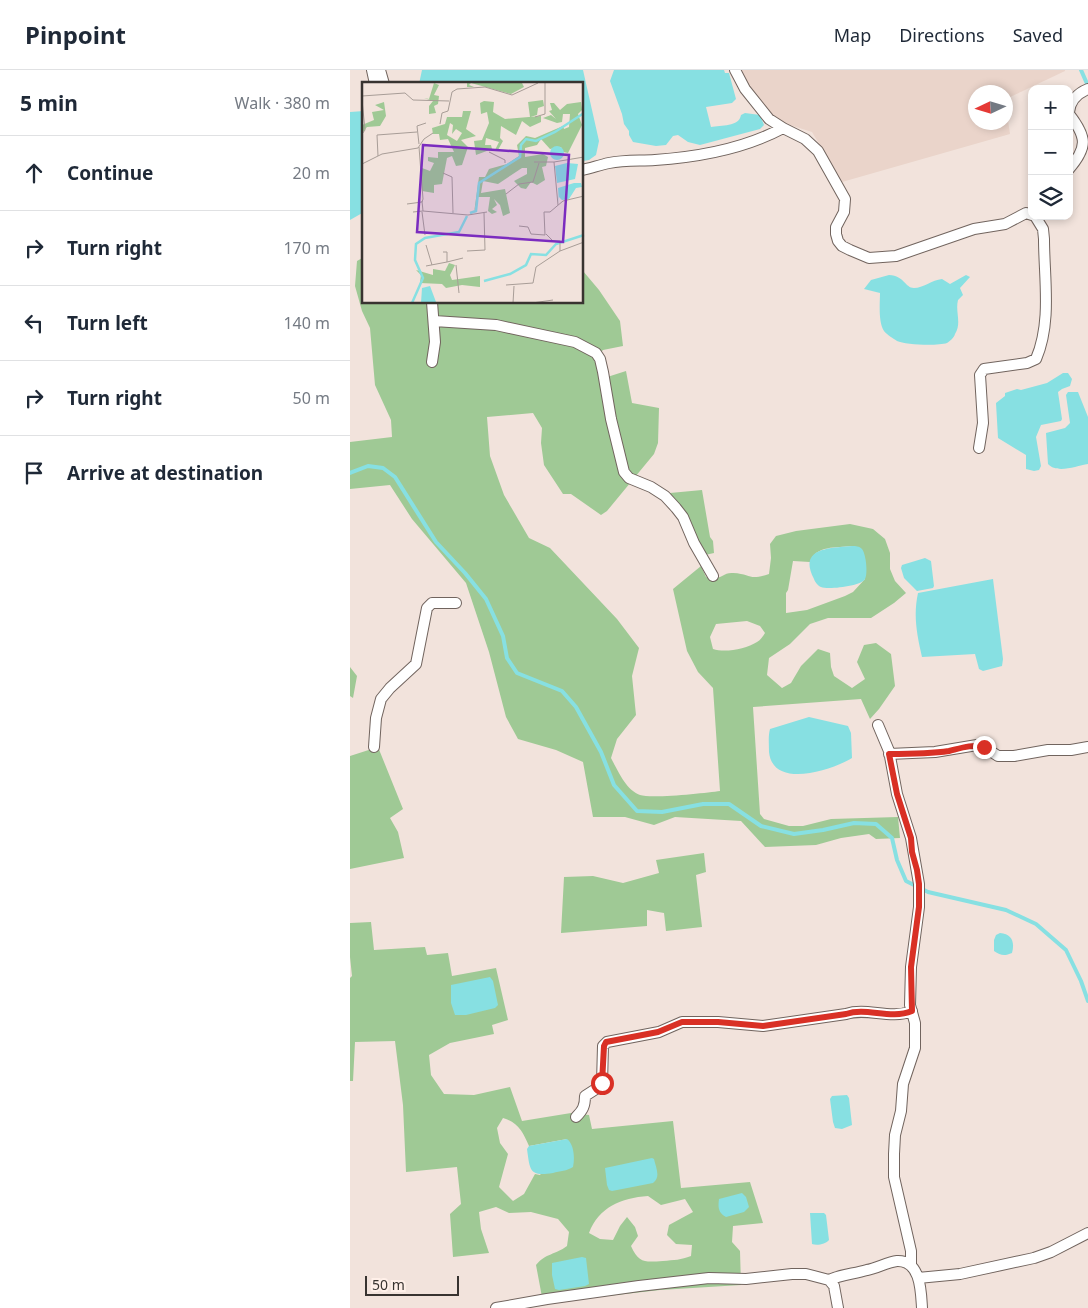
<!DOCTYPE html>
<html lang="en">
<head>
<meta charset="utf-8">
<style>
  :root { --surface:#fff; --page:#f2f2f3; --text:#1f2937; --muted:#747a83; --line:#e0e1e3 }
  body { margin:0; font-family:"Noto Sans",sans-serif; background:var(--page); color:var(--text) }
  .controls { position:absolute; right:15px; top:15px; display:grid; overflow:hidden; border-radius:10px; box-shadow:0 2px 8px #0003 }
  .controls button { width:45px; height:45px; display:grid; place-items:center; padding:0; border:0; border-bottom:1px solid var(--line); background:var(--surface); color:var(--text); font:25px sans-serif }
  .compass { position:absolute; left:618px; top:15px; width:45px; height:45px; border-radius:50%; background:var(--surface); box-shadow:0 2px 8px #0003; rotate:266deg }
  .scale { position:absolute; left:15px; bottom:12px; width:94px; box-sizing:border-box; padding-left:5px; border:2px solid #383330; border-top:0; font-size:14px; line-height:18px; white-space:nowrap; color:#383330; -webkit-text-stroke:4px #fff0e9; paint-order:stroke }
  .stop { position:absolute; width:15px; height:15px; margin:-11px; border:4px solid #d93025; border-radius:50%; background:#fff }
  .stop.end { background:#d93025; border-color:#fff; box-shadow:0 1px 5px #0008 }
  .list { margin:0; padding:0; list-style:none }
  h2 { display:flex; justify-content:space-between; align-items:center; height:65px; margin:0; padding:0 20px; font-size:21px }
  h2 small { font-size:16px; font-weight:400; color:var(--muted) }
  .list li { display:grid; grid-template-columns:32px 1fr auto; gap:15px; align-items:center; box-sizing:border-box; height:75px; padding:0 20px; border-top:1px solid var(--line) }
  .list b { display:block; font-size:19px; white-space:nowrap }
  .list em { font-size:16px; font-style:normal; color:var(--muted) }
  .icon { flex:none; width:28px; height:28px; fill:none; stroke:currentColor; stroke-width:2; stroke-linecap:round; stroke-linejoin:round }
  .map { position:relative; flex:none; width:738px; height:1238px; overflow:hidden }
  header { display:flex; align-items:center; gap:30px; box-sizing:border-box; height:70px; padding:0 25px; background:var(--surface); border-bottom:1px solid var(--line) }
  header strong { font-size:24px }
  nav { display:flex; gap:28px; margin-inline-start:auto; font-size:18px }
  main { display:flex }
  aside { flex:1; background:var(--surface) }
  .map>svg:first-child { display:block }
</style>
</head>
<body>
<header>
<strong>Pinpoint</strong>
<nav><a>Map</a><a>Directions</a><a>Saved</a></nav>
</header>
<main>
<aside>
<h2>5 min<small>Walk · 380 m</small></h2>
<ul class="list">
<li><svg class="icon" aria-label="ahead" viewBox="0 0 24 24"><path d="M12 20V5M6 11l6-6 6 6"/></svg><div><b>Continue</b></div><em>20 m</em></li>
<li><svg class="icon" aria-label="right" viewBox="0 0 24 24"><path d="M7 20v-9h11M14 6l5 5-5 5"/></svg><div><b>Turn right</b></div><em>170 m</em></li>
<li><svg class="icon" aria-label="left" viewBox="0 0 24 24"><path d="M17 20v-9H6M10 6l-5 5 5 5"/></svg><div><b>Turn left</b></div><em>140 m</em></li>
<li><svg class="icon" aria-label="right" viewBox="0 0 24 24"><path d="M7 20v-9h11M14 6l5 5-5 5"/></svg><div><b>Turn right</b></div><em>50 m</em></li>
<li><svg class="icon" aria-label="arrive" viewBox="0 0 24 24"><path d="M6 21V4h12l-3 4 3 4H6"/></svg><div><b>Arrive at destination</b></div></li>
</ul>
</aside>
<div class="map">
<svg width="738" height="1238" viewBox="0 0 738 1238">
  <rect width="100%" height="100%" fill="#f2e3dc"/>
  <path fill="#ead4ca" d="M390 0H715V1L656 29V22H626V52H656V37L660 64 492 112 462 62 424 50 397 14Z"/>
  <path fill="#9fc995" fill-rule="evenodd" d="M14 187V232H232L233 201 249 220 270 251 273 276 253 280 244 289 251 309 276 301 282 333 309 338 308 373 304 384 257 441 251 445 221 424H213L194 395 191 373 192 358 183 343 137 347 140 386 154 425 179 468 200 478 267 549 289 578 282 606 286 645 267 669 261 688C268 701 276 720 290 725 301 729 356 723 370 721L363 618 348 602 337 581 323 519 351 496 356 507C371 512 372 502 383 503 402 504 398 511 419 504L421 488 420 474 426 466 446 461 500 454 523 459 535 469 540 483V499L545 511 556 523 544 533 521 548H478L460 554 440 574 419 588 417 605 432 618 441 613 451 596 468 579 480 583 481 597 484 606 502 618 515 609 507 592 514 575 526 573 541 584 545 616 529 639 520 649 511 629 403 637 410 744 414 749 439 756H453L481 749 548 747 550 768 526 769 519 764 491 768 466 775 415 777 391 751 325 747 304 755 275 747H243L233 692 206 680 168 669 156 647 139 582 116 513 62 449 40 415 0 419V372L42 367 41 350 25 315 20 258 12 241 5 216 7 191ZM502 476 515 509 503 522 495 526 457 540 436 543V523L438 520 443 491 460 492C466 475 486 478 502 476ZM397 551 410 556 415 563C413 566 411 570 407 572 396 579 375 583 363 579L360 567 366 554Z
    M352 420 360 467 363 471 364 483 355 485 321 428 320 423Z
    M0 597 7 606 3 628 0 626Z
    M28 677 53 739 40 748 48 762 54 788 0 799V686Z
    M354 783 356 802 346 805 352 857 316 861 314 843 297 840V856L211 863 214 807 243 806 273 813 309 803 306 790Z
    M21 852 24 880 75 877 77 885 98 883 102 906 146 898 158 950 142 955 144 964 100 973 79 985 81 1005 94 1024 124 1025 160 1017 172 1051 221 1043 239 1045 242 1059 323 1051 331 1118 400 1112 413 1153 383 1156 382 1172 390 1181 391 1215 310 1220 196 1233 192 1227 186 1195C196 1183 205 1185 217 1176L219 1162 208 1149 181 1142 159 1143 146 1137 129 1142 131 1159 139 1183 103 1187 100 1144 111 1134 107 1097 56 1102 53 1035 45 971 5 972 3 1011H0V908L2 906 0 887V853ZM153 1048C168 1052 173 1062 179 1076L217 1069 190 1105 185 1104 174 1124 163 1131 149 1117 158 1084 150 1073 147 1058ZM298 1126 311 1135 335 1129 343 1142 319 1155 317 1165 326 1174 342 1175 341 1186C331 1190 324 1190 313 1191 296 1192 289 1194 281 1176L288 1166 285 1157 277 1147 270 1156 263 1170 250 1169 239 1163C249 1137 271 1128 298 1126Z"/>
  <path fill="#87e0e2" d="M72 0H233L249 71 246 85 239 90 233 91 232 14H69Z
    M264 0H374L375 3H379L386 29 382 33 356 37 361 57C371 55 389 57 391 45L395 43 410 45 414 55 410 59 350 75 338 72 328 65 323 66 316 75 306 76 283 72 279 65V61L274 54 272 44 260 11Z
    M14 41V142L0 150V42Z
    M539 205C555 206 555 218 564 218 573 218 582 210 592 209L600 214 616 205 620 207 610 218 613 225 608 230C605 242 612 253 605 264 604 268 600 271 597 273 588 276 555 275 547 271 544 269 536 264 534 261 528 252 530 233 530 223L514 219 521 210Z
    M713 303H718L722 309 720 316 712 319 708 322 712 349 711 351 691 355 686 367 691 396 689 400 684 401 676 399V385L648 368 646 333 655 326V323L667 319 671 320 697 313Z
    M718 322H728L738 347V394C726 396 707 404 698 394L696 363 715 358 720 353 716 325Z
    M502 476C506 476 509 476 512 479 516 484 518 503 515 509 512 516 478 520 471 517 468 516 465 512 464 509 447 477 482 478 502 476Z
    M575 488 581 491 584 516 583 518 567 521 554 508 551 498 552 495Z
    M643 509 653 589 652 596 633 601 629 599 625 584 572 587C567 565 563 546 568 523Z
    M459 647 498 656 501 663 502 688C482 700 423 720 419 682 419 674 418 666 420 659Z
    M650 863C662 864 665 872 662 883 655 886 651 886 644 881V870L646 865Z
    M140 907 143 911 148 935 145 938 116 945H105L101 933V915Z
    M497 1025 499 1028 502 1055 492 1059 485 1058 483 1052 480 1029 482 1026Z
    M217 1069C224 1074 225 1088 223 1097 217 1101 210 1101 203 1103 179 1107 180 1100 177 1079L179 1076Z
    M302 1088 304 1089C306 1098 311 1107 303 1113L262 1121 259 1120 257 1115 255 1098Z
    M392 1123 396 1127 399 1137 394 1142 376 1147C368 1143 368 1137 369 1129Z
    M460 1143H474L476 1145 479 1170C476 1174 467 1176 462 1174Z
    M232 1187 236 1188 239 1214 235 1216 209 1220 205 1219 202 1205V1193Z"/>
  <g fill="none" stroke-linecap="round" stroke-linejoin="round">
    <path stroke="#87e0e2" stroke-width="4" d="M731 0 738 16
      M0 403 18 396 33 398 45 407 86 472 115 503 136 529 153 566 157 588 167 603 212 621 226 637 251 682 264 715 287 741 312 742 353 734H379L411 756 444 764 473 760 504 753 526 754 542 768 547 790 556 811 578 822 656 840 686 854 716 880 731 911 738 931"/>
    <g stroke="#71645e" stroke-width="12">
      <path id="street" d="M22 0 25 14
        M30 0 34 14
        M385 0 395 19 419 49 433 58 455 69 468 81 495 129 494 142 486 157V164L488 171 492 176 500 180 519 188 546 186 624 159 655 154 676 143 682 145
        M719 42C720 31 728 23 738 19
        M719 44C737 67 738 77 719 99
        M232 100C241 98 250 95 259 93 274 90 290 91 305 90 349 87 394 79 433 58
        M82 232 85 272 82 292
        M84 251 146 255 225 272 246 283 250 289 253 302 261 349 274 402 279 408 301 417 315 426 326 438 333 447 344 473 363 506
        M629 378 633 353 630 305 634 299 677 293 686 289C702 252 694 208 694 169L693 159 685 146
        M528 655 539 681 547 724 561 768 569 814V837L561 897 560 935 565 953V978L553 1014 551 1041 545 1065 544 1084V1107L561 1181V1196
        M24 677 26 648 31 629 40 618 66 594 77 538 82 533H106
        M539 684 585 682 627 675 634 677 648 686H664L698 680H721L738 677
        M226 1047C233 1040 235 1036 235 1026L249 1017 252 1013 253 976 257 972 309 962 332 952H368L413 956 496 944C517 937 540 950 562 941
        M568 1208 610 1204 684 1188 701 1182 738 1163
        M479 1210C492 1204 504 1204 517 1200 527 1198 538 1192 547 1191 571 1190 571 1222 572 1238
        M146 1238 197 1229 289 1216 359 1208 396 1209 442 1204H456L479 1210 484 1216 488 1238"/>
    </g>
    <use href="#street" stroke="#fff" stroke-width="10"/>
  </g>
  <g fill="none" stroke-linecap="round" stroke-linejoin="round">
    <path stroke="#d93025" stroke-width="6" d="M252 1013 254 976 256 972 308 962 332 952H368L413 956 496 944C517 937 540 950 562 941L561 897 569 837V814L567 800 562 782 561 768 547 724 539 684C559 684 579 684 599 681 611 678 622 674 634 677"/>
  </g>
  <g transform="translate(12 12)">
    <rect width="221" height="221" fill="#f2e3dc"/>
    <path d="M72 1 77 3 72 13 77 14 76 22 72 24 74 31 67 32V24L71 19 62 16 67 17ZM105 1H160L162 5 149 12 109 1 107 3 112 5H105ZM181 18 182 24 176 26 175 33 168 35 166 20ZM122 19 132 20 131 30 143 37 179 34V40L168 45 160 39 154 53 139 44 138 56 141 59 136 68H133L137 60 124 56 123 63H129L130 67 114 73 112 59 120 58 127 41 125 30 119 32 118 21ZM22 20 24 34 18 44 5 45 0 51V43L12 38 10 30 22 28 13 23ZM219 20 220 28 216 32 220 43 206 71 201 70 199 65 188 67 179 57 175 63 163 66V75L181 72 186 75 184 84 180 85 183 98 175 103 169 100 164 107 159 106 152 99 165 92V86H160L136 102 121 99 119 111 143 107 148 131 141 134 138 123 132 117 135 123 130 127 135 130 130 132 126 129 128 115H116L112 131 117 95H123L127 87 145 82 157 74 155 63 164 54 173 56 201 44 202 47 207 45 208 32H201L200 40 195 41 181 36 189 33 194 37 187 29 190 28 188 21H192L198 28 205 22ZM101 29H109L104 47 114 54 99 58 106 65 100 83 94 84 90 74 85 76 80 102 72 103V111L60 109V86L68 89 72 81 66 79V75L76 76V70H92L86 57 78 58 77 52H71L70 46 83 42 85 35H100ZM88 41 91 43 90 52 94 47 100 51 95 59 85 53ZM87 181 93 183 88 193 90 198 118 194V205L100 203 84 206 80 202 58 201 59 193 54 188 71 193V187L83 189Z" fill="#9fc995" fill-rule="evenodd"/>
    <path d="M188 71a7 7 0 1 1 14 0a7 7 0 1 1-14 0ZM205 81 216 82 213 97 195 101 193 84ZM212 101H219L220 105 214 106 207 117 200 118 197 115V121L196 106ZM68 204 74 220 59 221 60 206Z" fill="#87e0e2"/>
    <path fill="none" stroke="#87e0e2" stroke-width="2.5" d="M108 131 114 129 117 101 158 75 159 63 164 57 174 59 193 50 222 31M122 199 148 192 164 183 169 172 184 173 194 162 222 153M50 221 61 196 53 178 54 162 63 156 97 150 105 134"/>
    <path fill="none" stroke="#a89d97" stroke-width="1" d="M0 14 43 11 51 18 87 19M0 18 3 48 0 52M173 35 183 32V1M78 42 80 31 86 29 90 10 95 7 123 5 150 13 176 1M57 62 55 44 64 41M127 70 143 78V81M16 74 15 53 55 50M172 80H192M0 82 20 72 56 66 62 57 71 51M81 91 90 95 91 131M144 112 157 102 171 100 177 81M45 122 60 120 61 117 57 65M196 123 192 80 222 75M61 129 106 133 125 130M51 130 61 129 60 119M60 130 63 153M157 144 166 145 169 152 183 153 182 130H188L201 119 222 114M184 152 191 159H198V169M64 163 70 183M105 169 123 168 122 131M81 170H85V180L101 176M94 183 97 211M64 184 85 180M144 203 171 201 174 185 198 169 222 160M151 221 152 204M170 221 191 218"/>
    <path fill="#7b2cbf" fill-opacity="0.15" stroke="#7b2cbf" stroke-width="2.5" d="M61 63 207 73 201 160 55 150Z"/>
    <rect width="221" height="221" fill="none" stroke="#383330" stroke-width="2.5"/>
  </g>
</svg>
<div class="controls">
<button>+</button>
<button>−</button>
<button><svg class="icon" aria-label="layers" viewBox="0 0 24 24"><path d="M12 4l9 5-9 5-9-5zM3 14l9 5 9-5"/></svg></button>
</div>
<svg class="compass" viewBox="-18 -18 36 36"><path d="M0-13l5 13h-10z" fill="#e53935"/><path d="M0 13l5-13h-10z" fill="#747a83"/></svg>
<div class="scale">50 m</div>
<div class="stop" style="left:252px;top:1013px"></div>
<div class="stop end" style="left:634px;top:677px"></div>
</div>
</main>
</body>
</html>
